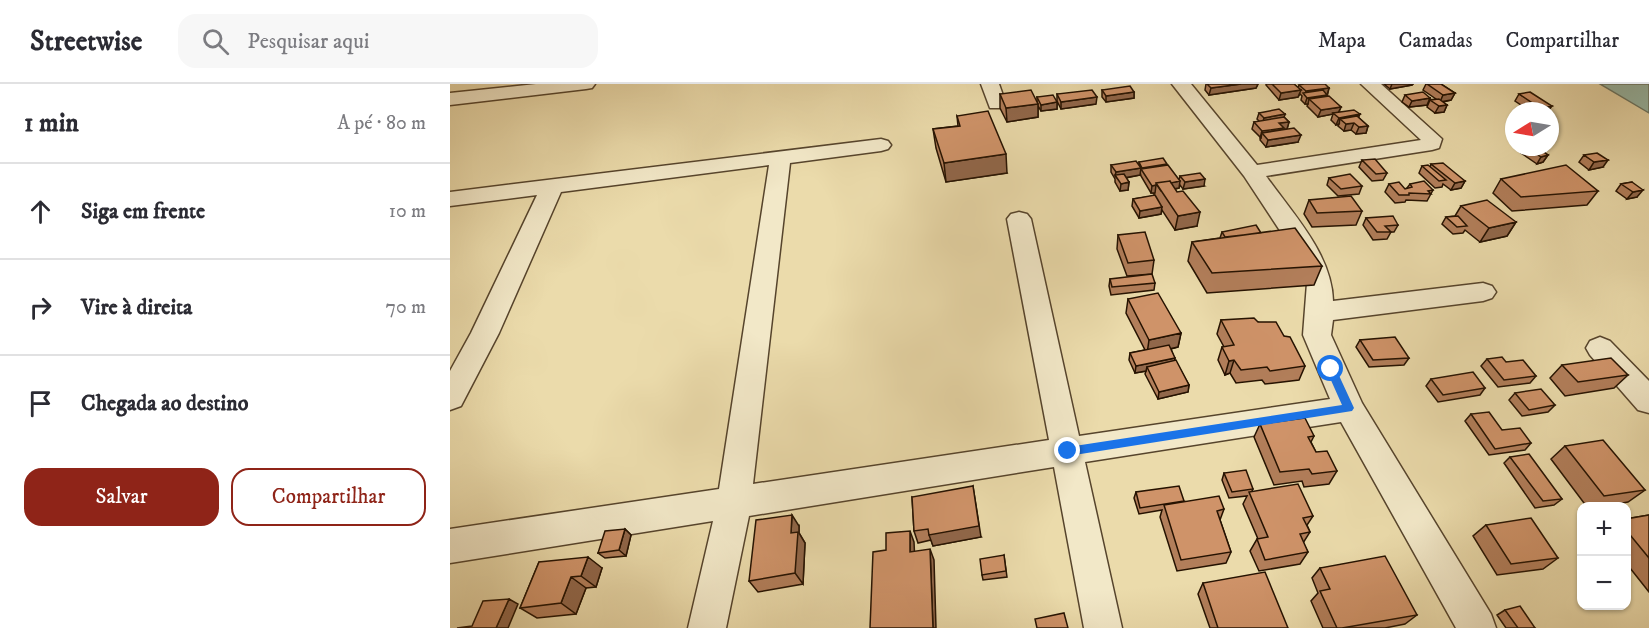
<!DOCTYPE html>
<html lang="pt">
<head>
<meta charset="utf-8">
<style>
  :root { --surface:#fff; --page:#f7f7f7; --text:#2b2b33; --muted:#7c7c81; --line:#e1e1e2; --accent:#8f2418 }
  body { margin:0; font-family:"IM FELL DW Pica",serif; background:var(--page); color:var(--text) }
  .controls { position:absolute; right:18px; bottom:18px; display:grid; overflow:hidden; border-radius:12px; box-shadow:0 2px 4px #0004 }
  .controls button { width:54px; height:54px; display:grid; place-items:center; padding:0; border:0; border-bottom:2px solid var(--line); background:var(--surface); color:var(--text); font:30px sans-serif }
  .compass { position:absolute; left:1055px; top:18px; width:54px; height:54px; border-radius:50%; background:var(--surface); box-shadow:0 2px 4px #0004; rotate:259deg }
  .stop { position:absolute; width:18px; height:18px; margin:-14px; border:4px solid #1a73e8; border-radius:50%; background:#fff }
  .stop.end { background:#1a73e8; border-color:#fff; box-shadow:0 2px 6px #0008 }
  .list { margin:0; padding:0; list-style:none }
  h2 { display:flex; justify-content:space-between; align-items:center; height:78px; margin:0; padding:0 24px; font-size:26px }
  h2 small { font-size:20px; font-weight:400; color:var(--muted) }
  .list li { display:grid; grid-template-columns:39px 1fr auto; gap:18px; align-items:center; box-sizing:border-box; height:96px; padding:0 24px; border-top:2px solid var(--line) }
  .list b { display:block; font-size:22px; white-space:nowrap }
  .list em { font-size:20px; font-style:normal; color:var(--muted) }
  .actions { display:flex; gap:12px; padding:18px 24px }
  .actions a { flex:1; padding:14px 0; border:2px solid var(--accent); border-radius:18px; text-align:center; font-size:21px; color:var(--accent) }
  .actions .main { background:var(--accent); color:#fff }
  .icon { flex:none; width:33px; height:33px; fill:none; stroke:currentColor; stroke-width:2; stroke-linecap:round; stroke-linejoin:round }
  .map { position:relative; flex:none; width:1199px; height:544px; overflow:hidden }
  header { display:flex; align-items:center; gap:36px; box-sizing:border-box; height:84px; padding:0 30px; background:var(--surface); border-bottom:2px solid var(--line) }
  header strong { font-size:28px }
  nav { display:flex; gap:33px; margin-inline-start:auto; font-size:21px }
  .search { width:420px; height:54px; background:var(--page); display:flex; align-items:center; gap:15px; box-sizing:border-box; padding:0 21px; border-radius:18px; color:var(--muted); font-size:22px }
  main { display:flex }
  aside { flex:1; background:var(--surface) }
  .map>svg:first-child { display:block }
</style>
</head>
<body>
<header>
<strong>Streetwise</strong>
<div class="search"><svg class="icon" aria-label="search" viewBox="0 0 24 24"><circle cx="10" cy="10" r="6"/><path d="M15 15l6 6"/></svg>Pesquisar aqui</div>
<nav><a>Mapa</a><a>Camadas</a><a>Compartilhar</a></nav>
</header>
<main>
<aside>
<h2>1 min<small>A pé · 80 m</small></h2>
<ul class="list">
<li><svg class="icon" aria-label="ahead" viewBox="0 0 24 24"><path d="M12 20V5M6 11l6-6 6 6"/></svg><div><b>Siga em frente</b></div><em>10 m</em></li>
<li><svg class="icon" aria-label="right" viewBox="0 0 24 24"><path d="M7 20v-9h11M14 6l5 5-5 5"/></svg><div><b>Vire à direita</b></div><em>70 m</em></li>
<li><svg class="icon" aria-label="arrive" viewBox="0 0 24 24"><path d="M6 21V4h12l-3 4 3 4H6"/></svg><div><b>Chegada ao destino</b></div></li>
</ul>
<div class="actions"><a class="main">Salvar</a><a>Compartilhar</a></div>
</aside>
<div class="map">
<svg width="1199" height="544" viewBox="0 0 1199 544">
  <rect width="100%" height="100%" fill="#ebdbab"/>
  <filter id="stains"><feTurbulence type="fractalNoise" baseFrequency=".00333" numOctaves="4"/><feColorMatrix values="0 0 0 0 .2 0 0 0 0 .09 0 0 0 0 .02 0 0 0 .5 -.17"/></filter>
  <radialGradient id="worn" r=".72"><stop offset=".6" stop-color="#630" stop-opacity="0"/><stop offset="1" stop-color="#630" stop-opacity=".3"/></radialGradient>
  <path fill="#98bbaa" stroke="#6a7766" stroke-width="1.5" d="M1150 0H1199V29Z"/>
  <g fill="none" stroke-linecap="round" stroke-linejoin="round">
    <g stroke="#56442c" stroke-width="3">
      <path id="minor" d="M86 0H145L142 4 136 5 0 21V9Z
        M531 0H549L556 20 554 24H540Z
        M722 0H741L807 81 971 56 911 0H931L992 55 989 64 982 66 816 92C842 129 882 170 883 217L1033 199 1042 202 1046 208 1042 214 1033 217 883 236 881 251 912 319 1041 530 1046 544H1006L891 338 635 378 672 544H634L604 383 299 432 276 544H238L263 437 0 479V445L269 405 319 81 111 108 49 249 11 322 0 326V287L21 249 87 111 0 122V108L431 55 438 57 441 61 438 65 431 67 340 79 303 400 599 356 557 135 561 130 569 128 577 130 581 135 629 352 880 315 853 251 857 199 848 174 794 92Z
        M1150 253 1160 257 1199 297V329L1188 326 1140 271 1136 264 1140 257Z"/>
    </g>
    <use href="#minor" fill="#f2e8c8" fill-rule="evenodd"/>
  </g>
  <path fill="#b27e5a" stroke="#251201" stroke-width="1.5" d="M756 0H808L806 4 759 11 755 6Z
    M816 0H844L848 4 849 1 879 4 877 13 891 23 889 28 910 30 908 33 918 42 916 49 906 50 901 46 894 47 888 42 889 40 886 41 881 36 883 30 868 33 857 22 858 20H855L851 16 852 12 850 10 848 13 829 16 816 1Z
    M934 0H963L962 1 940 5Z
    M976 0H991L1005 9 1001 16 993 18 997 21 994 28 985 29 977 23 980 16 986 15 973 6Z
    M652 6 684 8V14L656 18 652 13Z
    M550 10 587 18V13L607 18V25L591 27 588 22V33L557 38 550 24Z
    M607 10 646 20 611 25 607 17Z
    M1069 10 1098 27H1080L1065 17Z
    M955 11 980 14 977 21 959 23 952 18Z
    M809 29 835 30 834 33 839 38 837 45 848 58 816 63 810 56 811 54 802 45 804 38 809 37 807 35Z
    M507 32 557 89 496 98 486 64 483 45 508 42Z
    M1074 63H1086L1098 71 1093 78 1087 80 1071 69Z
    M1134 71 1153 83 1139 86 1129 78Z
    M912 76 937 89 933 96 922 97 909 83Z
    M689 78 717 81 729 96 730 92 754 102 733 105 730 101 729 104 725 105 747 142 725 146 712 126 711 130 689 134 682 122 683 115 704 112V109H701L691 92 690 88V91L676 94 679 98 678 106 670 107 665 98V95L661 88V81H689Z
    M981 80 1015 97 1011 104 1001 106 993 100 992 103 985 104 969 89 972 82 980 83Z
    M879 94 912 102 909 110 888 112 877 101Z
    M1051 95 1148 107 1137 121 1062 127 1043 109Z
    M1182 98 1187 113 1177 115 1166 107 1171 100Z
    M939 100 955 105 957 104 960 100 983 106 977 117 956 116 955 118 945 119 935 108Z
    M859 116 912 127 906 141 862 143 854 130Z
    M1011 122 1066 138 1057 152 1030 158 1015 146 1013 149 1003 150 992 140 996 133 1005 132Z
    M916 134 948 141 944 148H941L937 155 923 156 913 141Z
    M772 148 811 149 872 182 864 201 757 209 738 177 742 158 770 154Z
    M668 151 704 176 702 190 677 192 667 165Z
    M660 195 705 199 704 206 661 211 659 202Z
    M678 215 731 249 728 263 721 265 725 276 739 301 738 308 708 315 695 290 696 287 685 289 679 276 680 269 695 266 676 229Z
    M771 236 808 238 834 252 855 282 849 296 815 300 812 296 786 299 780 289 775 291 768 276 772 263H774L767 250Z
    M910 256 959 274 954 281 919 283 906 263Z
    M1037 275 1056 278 1086 292 1080 299 1048 303 1031 282Z
    M1112 281 1178 291 1164 304 1115 312 1100 294Z
    M981 295 1035 304 1030 311 988 318 976 302Z
    M1065 309 1105 321 1098 328 1072 332 1059 316Z
    M1021 330 1052 346 1081 359 1075 366 1039 371 1015 337Z
    M810 340 864 352 861 358 866 368 887 387 879 400 854 403 852 397 824 401 804 353Z
    M1115 362 1195 406 1178 418 1149 423H1137L1101 375Z
    M1060 373 1112 415 1104 421 1085 424 1054 379Z
    M774 389 803 405 802 407 863 432 857 441 860 448 853 459 858 468 850 480 809 487 800 467 807 455H808L793 420 797 412 779 414 772 396Z
    M686 408 774 425 770 436 781 468 776 479 727 487 710 433 712 426 689 430 684 414Z
    M462 413 531 453 483 462 481 456 468 459 464 447Z
    M1199 431V508L1176 479V435Z
    M1036 441 1108 474 1093 485 1047 491 1023 452Z
    M349 442V449L355 459 353 500 308 508 299 497Z
    M175 445 181 451 176 472 155 474 148 469Z
    M554 471 557 493 533 496 532 491Z
    M89 478 152 484 146 503 136 504 126 530 87 534 70 524Z
    M870 484 967 531 955 540 935 544H873L861 517 868 509 862 494Z
    M753 499 838 544H760L748 510Z
    M1055 526 1085 544H1056L1047 531Z"/>
  <path fill="#91674a" stroke="#251201" stroke-width="1.5" d="M791 0H808L806 4 759 11 761 4Z
    M942 0H963L962 1 940 5Z
    M879 4 877 11H855L856 7Z
    M851 6 848 13 829 16 831 9Z
    M684 8V14L656 18V12Z
    M1005 9 1001 16 990 18 993 11Z
    M877 11 875 17 859 15 858 20H855L857 14Z
    M647 13 646 20 611 25V18Z
    M980 14 977 21 959 23 962 17Z
    M607 18V25L591 27V21Z
    M588 20V33L557 38 556 24Z
    M997 21 994 28 985 29 989 22Z
    M1102 22 1098 27H1088L1090 24Z
    M891 23 888 29H883V30L868 33 871 26Z
    M835 30 833 37 812 41 814 34Z
    M910 30 907 37 890 35 889 40 886 41 889 34Z
    M839 38 837 45 812 49 811 54H810L812 47 829 39Z
    M904 39 901 46 894 47 896 40Z
    M918 42 916 49 906 50 909 43Z
    M851 51 848 58 816 63 818 56Z
    M556 70 557 89 496 98 494 79Z
    M1098 71 1093 78 1087 80 1091 73Z
    M1158 76 1153 83 1139 86 1144 78Z
    M691 84 690 91 668 95 665 92 666 88Z
    M755 95 754 102 733 105 735 98Z
    M730 97 729 104 711 107 707 101Z
    M1015 97 1011 104 1001 106 1005 99Z
    M679 98 678 106 670 107 671 100Z
    M706 101 705 109H701L702 102Z
    M1193 106 1187 113 1177 115 1183 108Z
    M712 123 711 130 689 134 690 127Z
    M750 128 747 142 725 146 728 132Z
    M1066 138 1057 152 1030 158 1039 144Z
    M731 249 728 263 697 270 699 256Z
    M725 274 724 281 697 283 696 287 685 289 686 282Z
    M784 276 780 289 775 291 779 277Z
    M739 301 738 308 708 315 709 308Z
    M523 402 531 453 483 462 479 451Z
    M342 431 349 442V449L355 459 353 500 345 489 341 449Z
    M175 445 181 451 176 472 169 466Z
    M460 447 464 458 465 479 460 468Z
    M480 465 484 476 486 544H483Z
    M138 473 152 484 146 503 131 492Z
    M121 493 136 504 126 530 111 519Z
    M59 515 68 520 58 544H46Z"/>
  <path fill="#cf9369" stroke="#251201" stroke-width="1.5" d="M757 0H791L761 4Z
    M822 0H844L851 6 831 9Z
    M854 0H875L879 4 856 7 849 1Z
    M977 0H991L1005 9 993 11Z
    M680 2 684 8 656 12 652 6Z
    M581 6 588 20 556 24 550 10Z
    M642 6 647 13 611 18 607 10Z
    M873 6 877 11 857 14 853 9Z
    M973 8 980 14 962 17 955 11Z
    M1080 8 1102 22 1090 24 1069 10Z
    M603 11 607 18 591 21 587 13Z
    M879 12 891 23 871 26 859 15Z
    M989 15 997 21 989 22 980 16Z
    M829 25 835 30 814 34 809 29Z
    M904 26 910 30 889 34 883 29Z
    M538 27 556 70 494 79 483 45 510 42 507 32Z
    M907 32 918 42 909 43 904 39 896 40 890 35Z
    M834 33 839 38 829 39 834 44 812 47 804 38Z
    M844 44 851 51 818 56 812 49Z
    M1076 63H1086L1098 71 1091 73Z
    M1147 69 1158 76 1144 78 1134 71Z
    M713 74 717 80 692 84 689 78Z
    M925 75 937 89 926 90 912 76Z
    M686 77 691 84 666 88 661 81Z
    M993 79 1015 97 1005 99 981 80Z
    M718 81 730 97 721 99 720 97 706 99V101L702 102 691 85Z
    M978 81 996 96 989 97 972 82Z
    M1116 81 1148 107 1071 113 1051 95Z
    M750 89 755 95 735 98 730 92Z
    M674 90 679 98 671 100 665 91Z
    M900 90 912 102 891 105 879 94Z
    M720 97 727 108 733 107 750 128 728 132 706 99Z
    M974 97 983 106 978 107 981 110 959 109V111H949L939 100 949 98 955 105 962 103 960 100Z
    M1182 98 1193 106 1183 108 1171 100Z
    M705 111 712 123 690 127 683 115Z
    M901 112 912 127 867 129 859 116Z
    M1037 116 1066 138 1039 144 1011 122Z
    M943 132 948 141 935 142 941 148H927L916 134Z
    M1008 132 1017 142 1007 143 996 133Z
    M806 141 811 149 775 153 772 148Z
    M845 144 872 182 762 189 742 158Z
    M695 148 704 176 678 179 668 151Z
    M702 190 705 199 662 203 660 195Z
    M708 209 731 249 699 256 678 215Z
    M804 234 808 238H826L834 252 840 253 855 282 820 287 817 283 791 286 784 276 779 277 772 263 784 261 771 236Z
    M945 253 959 274 923 276 910 256Z
    M719 261 725 274 686 282 680 269Z
    M1052 273 1056 278 1073 276 1086 292 1054 296 1037 275Z
    M1161 274 1178 291 1128 298 1112 281Z
    M726 276 739 301 709 308 697 283Z
    M1023 288 1035 304 993 311 981 295Z
    M1091 305 1105 321 1079 326 1065 309Z
    M1039 328 1052 346 1070 344 1081 359 1045 365 1021 330Z
    M855 334 864 352 858 353 866 368 877 367 887 387 862 390 859 385 830 388 810 340Z
    M1153 356 1195 406 1154 412 1115 362Z
    M1079 370 1112 415 1093 417 1060 373Z
    M796 386 803 405 782 408 774 389Z
    M848 400 863 432 853 434 860 448 850 450 858 468 815 476 807 455 818 453 799 408Z
    M523 402 529 442 479 451 478 445 464 447 462 413Z
    M729 402 734 417 690 424 686 408Z
    M769 412 774 425 767 427 781 468 731 476 714 421Z
    M342 431 341 449 348 448 345 489 299 497 306 436Z
    M1199 431V474L1176 446V435Z
    M1081 434 1108 474 1061 480 1036 441Z
    M175 445 169 466 148 469 155 447Z
    M460 447V468L480 465 483 544H420L423 468 436 466V449Z
    M554 471 556 487 532 491 530 475Z
    M935 472 967 531 892 544H887L870 507 880 505 870 484Z
    M138 473 131 492 121 493 111 519 70 524 89 478Z
    M815 488 838 544H768L753 499Z
    M59 515 46 544H7L22 542 33 517Z
    M1070 522 1085 544H1068L1055 526Z
    M614 529 618 544H587L585 535Z"/>
  <path fill="#1a73e8" d="M881 281 886 285 904 324 902 327 618 372 613 367 618 363 892 321 876 285Z"/>
  <rect width="100%" height="100%" filter="url(#stains)"/>
  <rect width="100%" height="100%" fill="url(#worn)"/>
</svg>
<div class="controls">
<button>+</button>
<button>−</button>
</div>
<svg class="compass" viewBox="-18 -18 36 36"><path d="M0-13l5 13h-10z" fill="#e53935"/><path d="M0 13l5-13h-10z" fill="#7c7c81"/></svg>
<div class="stop" style="left:881px;top:285px"></div>
<div class="stop end" style="left:618px;top:367px"></div>
</div>
</main>
</body>
</html>
